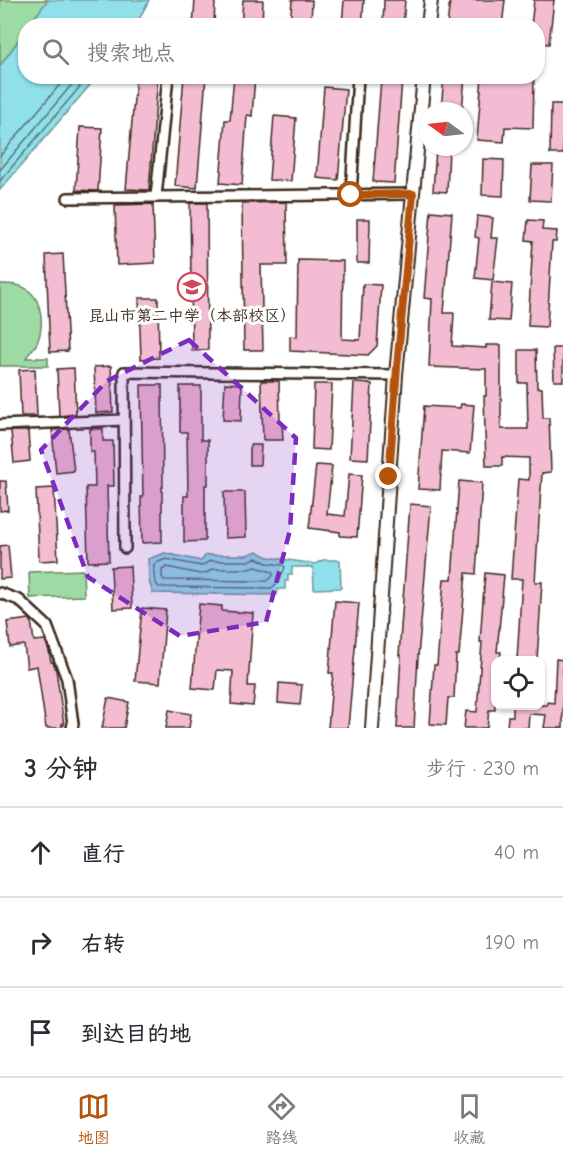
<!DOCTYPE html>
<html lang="zh">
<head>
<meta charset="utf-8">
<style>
  :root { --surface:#fff; --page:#f2f2f3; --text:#2b2b33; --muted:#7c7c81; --line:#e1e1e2; --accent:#b45309 }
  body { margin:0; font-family:"Comic Neue","LXGW WenKai TC",sans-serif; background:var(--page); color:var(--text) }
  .controls { position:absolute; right:18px; bottom:18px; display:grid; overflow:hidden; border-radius:12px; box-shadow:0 2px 4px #0004 }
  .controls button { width:54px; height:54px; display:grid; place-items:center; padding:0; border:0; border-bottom:2px solid var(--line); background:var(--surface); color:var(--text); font:30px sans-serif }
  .compass { position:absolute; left:419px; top:102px; width:54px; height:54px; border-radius:50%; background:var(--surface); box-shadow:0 2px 4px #0004; rotate:285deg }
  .stop { position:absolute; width:18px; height:18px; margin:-14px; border:4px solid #b45309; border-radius:50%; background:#fff }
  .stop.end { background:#b45309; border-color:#fff; box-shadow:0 2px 6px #0008 }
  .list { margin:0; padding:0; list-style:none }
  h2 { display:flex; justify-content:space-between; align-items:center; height:78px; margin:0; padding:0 24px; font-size:26px }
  h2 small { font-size:20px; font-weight:400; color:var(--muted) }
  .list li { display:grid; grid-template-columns:39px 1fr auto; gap:18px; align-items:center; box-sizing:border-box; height:90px; padding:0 24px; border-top:2px solid var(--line) }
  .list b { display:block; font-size:22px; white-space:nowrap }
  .list em { font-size:20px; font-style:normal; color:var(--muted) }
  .icon { flex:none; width:33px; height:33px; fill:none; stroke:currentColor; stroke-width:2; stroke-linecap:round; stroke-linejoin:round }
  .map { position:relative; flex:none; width:563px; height:728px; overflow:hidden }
  .search { position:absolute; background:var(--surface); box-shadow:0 2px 4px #0004; left:18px; right:18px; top:18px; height:66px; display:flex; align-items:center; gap:15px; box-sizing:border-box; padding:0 21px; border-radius:24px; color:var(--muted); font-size:22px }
  .sheet { height:348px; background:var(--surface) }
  nav { display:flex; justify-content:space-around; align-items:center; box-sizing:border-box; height:84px; border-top:2px solid var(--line); background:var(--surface); font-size:16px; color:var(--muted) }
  nav a { display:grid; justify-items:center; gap:3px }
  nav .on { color:var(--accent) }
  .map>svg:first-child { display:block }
</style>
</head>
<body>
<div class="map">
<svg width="563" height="728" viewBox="0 0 563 728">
  <rect width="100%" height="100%" fill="#fff"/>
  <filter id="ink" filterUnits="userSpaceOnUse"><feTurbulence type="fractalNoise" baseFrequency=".0167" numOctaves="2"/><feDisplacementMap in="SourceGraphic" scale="12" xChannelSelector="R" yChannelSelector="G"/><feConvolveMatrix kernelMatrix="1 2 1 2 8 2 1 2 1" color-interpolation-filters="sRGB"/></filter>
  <g filter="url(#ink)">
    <path fill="#9ddba4" stroke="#6c8261" stroke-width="1.5" d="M0 0H48L29 25 26 26 25 31 0 66Z
      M0 284C10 284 20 284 28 290 43 301 44 327 37 343 34 348 29 353 26 358H48V366H0Z
      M83 570 84 596 30 598 29 572Z"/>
    <path fill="#8fe0ea" stroke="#6d9798" stroke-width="1.5" d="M48 0H149L136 25H29Z
      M25 31 26 76 97 77 0 190V66Z
      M257 551 268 557 315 564 323 560H340L341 588 314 589 313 567H292V574H288V581H285V589H278L277 595 153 593 149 581 148 559 165 553 201 561 206 555H247Z"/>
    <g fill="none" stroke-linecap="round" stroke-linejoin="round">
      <path stroke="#5d7370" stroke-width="1.5" d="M0 156 67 76
        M0 170 79 76
        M0 181 89 76
        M256 558 267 563 283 565 285 567 279 582 271 588 159 587C153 582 154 572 154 564L166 559 201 566 210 561H248Z
        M167 567 200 574 206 573 213 569H248L256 567 272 572 273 575 272 577 267 581 164 580 162 577V570Z"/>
    </g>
    <path fill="#f3bcd3" stroke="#3b2a1e" stroke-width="1.5" d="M195 0H215L214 26H193Z
      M243 0H263L262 26H241Z
      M292 0H312L311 26H290Z
      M344 0H364L362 26H342Z
      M384 0H405L403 26H383Z
      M450 0H505L502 26H447Z
      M534 0H554L549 44 537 43V26H531Z
      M136 76H158L149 190 126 189Z
      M184 76H206L197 188 175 186Z
      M234 76H255L252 116 247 115 242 185 220 183 225 120H230Z
      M444 76 465 77 462 111H441Z
      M482 76H534L533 128 505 127 504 142 477 140Z
      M381 79 402 80 394 183 373 182Z
      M324 87 346 89 338 180 317 178Z
      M551 104H563V154H550Z
      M274 116 296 118 291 181 269 180Z
      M80 127 102 128 98 191 76 190Z
      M436 149 449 150 447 192 433 191Z
      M483 159 504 160 503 196 482 195Z
      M532 165H553L551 201 530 200Z
      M286 202 287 265H261L263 350H244L242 203Z
      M190 203H207L208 350 192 351Z
      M153 204 155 263 117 265 115 205Z
      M431 211 452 213 444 313H454L452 346 486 348V345H501V429H528L527 383H519V350H536L537 388H542L543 418H549L551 472 542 473 535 582H542L537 660H517L522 579H511L518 479 529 480V458L502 457V466H486L484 396H486V369L429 367 432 299 424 298Z
      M477 216 493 218 491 238H498L493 280 475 278 479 238 475 237Z
      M357 219H370L369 263H357Z
      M528 220 543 221 542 230 557 231 556 242H552L547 327 528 326 533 241 526 240Z
      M63 254 68 351 50 352 46 255Z
      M298 260 343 261 342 339 360 340 363 284 381 285 377 346 368 355 290 351V336L297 337Z
      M492 282 512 284 509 321 489 320Z
      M139 298H158L159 358 141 359Z
      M553 348H563V381H554Z
      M111 366 113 412 96 413 94 367Z
      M74 368 76 414 59 416 57 369Z
      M35 369 37 416H21L19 370Z
      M261 381H279L280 423H282L283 440H263Z
      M225 383 242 384 241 421 223 420Z
      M354 383 372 384 368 459 350 458Z
      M314 384H332L329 450 312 449Z
      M141 385H162L163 487H162V542L142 543 141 497H143Z
      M180 386H201V440H208V485H205V541L184 542V496H188L187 432H180Z
      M461 404 474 405 470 453 442 451 440 490 418 489 424 406 460 408Z
      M69 429 74 471 56 473 52 430Z
      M90 429H103V441H113L114 486H107L109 561 88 562 86 487H95L94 452H90Z
      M11 431H28L30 461 14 463Z
      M250 445H261L260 465H250Z
      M316 465 332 466 327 514 345 516 349 474 362 475 357 537 340 536V532L309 528Z
      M0 481H6L8 510 0 511Z
      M459 481 482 483 476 574 466 573 459 655H456L454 698H448L446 725 430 724 434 665H437L444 579H452Z
      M54 488 58 560 39 561 36 489Z
      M224 492H245L246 537 225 538Z
      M410 504 431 506 418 657 414 728H397L401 655H399Z
      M8 545 11 578 0 579V546Z
      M130 566 132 608 113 609 111 567Z
      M485 573 504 575 497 652H501L500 660H495V710H489L487 728H464L466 711 477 712 482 642H480Z
      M335 601 359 603 348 728H328L333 673H329Z
      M199 604 222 606V611L253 613 248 686H255L253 706 231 704 233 671 217 670 215 690 192 688Z
      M142 608 166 610 160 683 135 681Z
      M30 619 31 621 34 641 45 640 49 651 51 662H53L56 670 64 725 62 724V728H46L37 666 27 668 24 645 10 647 7 622Z
      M556 659 563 660V728H544L546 715 529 714 528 728H507L508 716H513V705H547V702L554 703Z
      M279 683 302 685 300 705 278 703Z
      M108 698 129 702 124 728H102Z
      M169 710 191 714 189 728H166Z"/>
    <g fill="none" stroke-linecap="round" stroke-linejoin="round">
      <g stroke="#3b2a1e" stroke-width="14">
        <path id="street" d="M351 195 358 76
          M156 197 168 76
          M68 198 413 194
          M0 425 124 420
          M125 548 124 372 396 375
          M0 593 19 600 47 626 67 679 73 724 72 728"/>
      </g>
      <g stroke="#3b2a1e" stroke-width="16">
        <path id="secondary" d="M428 26 431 0
          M372 728 396 375 424 76"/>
      </g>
      <use href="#street" stroke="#fff" stroke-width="9"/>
      <use href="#secondary" stroke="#fff" stroke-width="12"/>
    </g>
  </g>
  <g fill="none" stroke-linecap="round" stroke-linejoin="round" filter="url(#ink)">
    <path stroke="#b45309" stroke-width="8" d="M351 195 413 194 397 367 389 477"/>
  </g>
  <path fill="#7b2cbf" fill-opacity="0.2" stroke="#7b2cbf" stroke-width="4.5" stroke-dasharray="12 8" stroke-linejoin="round" d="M189 340 296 438 290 530 266 622 180 636 88 577 41 450 107 381Z"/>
  <defs>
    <g id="school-ring" transform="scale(1.5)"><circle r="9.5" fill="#fff" stroke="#d1495b" stroke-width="1.5"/><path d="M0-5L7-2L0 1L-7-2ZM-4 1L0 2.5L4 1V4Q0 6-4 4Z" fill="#d1495b"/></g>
  </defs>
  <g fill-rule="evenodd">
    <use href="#school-ring" x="192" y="287"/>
  </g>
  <g text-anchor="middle" stroke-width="6" stroke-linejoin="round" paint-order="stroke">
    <g font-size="16" fill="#3b2a1e" stroke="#fff">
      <text x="192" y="321">昆山市第二中学（本部校区）</text>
    </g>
  </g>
</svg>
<div class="controls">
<button><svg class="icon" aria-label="locate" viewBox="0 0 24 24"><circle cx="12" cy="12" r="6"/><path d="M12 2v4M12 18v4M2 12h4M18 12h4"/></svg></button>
</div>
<svg class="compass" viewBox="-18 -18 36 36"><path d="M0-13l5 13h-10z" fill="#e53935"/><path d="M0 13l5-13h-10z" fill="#7c7c81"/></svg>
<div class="stop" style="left:351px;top:195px"></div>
<div class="stop end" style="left:389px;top:477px"></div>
<div class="search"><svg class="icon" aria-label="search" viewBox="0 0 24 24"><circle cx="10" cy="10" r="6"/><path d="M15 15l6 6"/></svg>搜索地点</div>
</div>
<section class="sheet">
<h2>3 分钟<small>步行 · 230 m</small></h2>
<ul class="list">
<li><svg class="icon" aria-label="ahead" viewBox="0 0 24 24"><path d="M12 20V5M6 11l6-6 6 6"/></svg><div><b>直行</b></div><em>40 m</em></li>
<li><svg class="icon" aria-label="right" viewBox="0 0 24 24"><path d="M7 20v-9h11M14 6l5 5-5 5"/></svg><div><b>右转</b></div><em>190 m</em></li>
<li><svg class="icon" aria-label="arrive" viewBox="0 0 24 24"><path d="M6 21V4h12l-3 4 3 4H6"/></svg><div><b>到达目的地</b></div></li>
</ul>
</section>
<nav>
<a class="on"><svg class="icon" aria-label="map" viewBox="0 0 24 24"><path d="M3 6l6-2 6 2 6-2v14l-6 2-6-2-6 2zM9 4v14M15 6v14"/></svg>地图</a>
<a><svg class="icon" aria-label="directions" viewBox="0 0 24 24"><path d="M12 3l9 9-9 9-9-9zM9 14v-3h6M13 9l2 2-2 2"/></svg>路线</a>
<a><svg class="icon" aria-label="saved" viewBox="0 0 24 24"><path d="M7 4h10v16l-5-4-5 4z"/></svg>收藏</a>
</nav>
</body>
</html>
